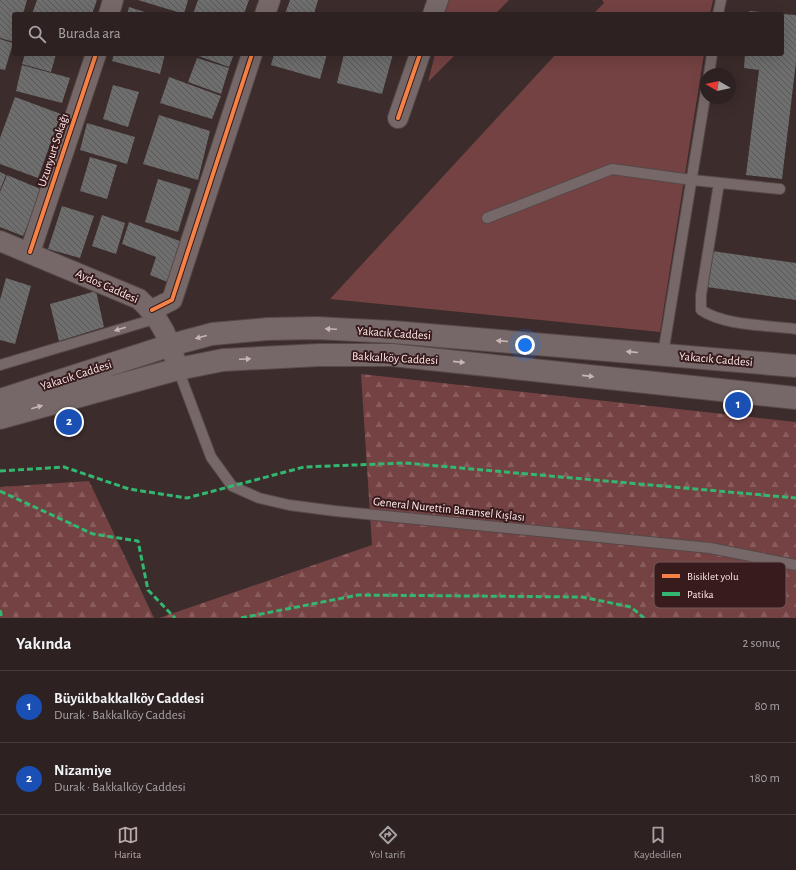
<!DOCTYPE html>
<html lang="tr">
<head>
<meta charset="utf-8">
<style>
  :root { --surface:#2d2121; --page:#35292a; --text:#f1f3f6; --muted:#a7a3a5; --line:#483e3f; --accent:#baa7a7 }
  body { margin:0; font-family:"Alegreya Sans",sans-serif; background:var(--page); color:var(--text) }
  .compass { position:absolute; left:700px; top:68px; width:36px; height:36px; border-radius:50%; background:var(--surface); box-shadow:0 4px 16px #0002; rotate:279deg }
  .you { position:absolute; left:525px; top:345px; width:14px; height:14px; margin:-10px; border:3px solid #fff; border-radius:50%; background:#1a73e8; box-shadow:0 0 0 6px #1a73e833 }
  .badge { display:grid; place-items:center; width:26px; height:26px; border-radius:50%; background:var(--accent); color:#fff; font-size:13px; font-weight:700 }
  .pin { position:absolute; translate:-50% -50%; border:2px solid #fff; box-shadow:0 1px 4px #0006 }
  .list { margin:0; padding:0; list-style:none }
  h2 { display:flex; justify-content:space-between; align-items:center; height:52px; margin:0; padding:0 16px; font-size:17px }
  h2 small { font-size:13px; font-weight:400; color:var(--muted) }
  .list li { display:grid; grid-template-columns:26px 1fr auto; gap:12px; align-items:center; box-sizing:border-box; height:72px; padding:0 16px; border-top:1px solid var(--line) }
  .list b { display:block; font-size:15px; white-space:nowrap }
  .list p { margin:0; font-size:13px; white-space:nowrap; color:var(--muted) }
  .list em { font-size:13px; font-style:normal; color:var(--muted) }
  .icon { flex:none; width:22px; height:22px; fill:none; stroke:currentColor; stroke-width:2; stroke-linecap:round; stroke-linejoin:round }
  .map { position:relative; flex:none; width:796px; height:618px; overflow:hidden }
  .search { position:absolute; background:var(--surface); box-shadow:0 4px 16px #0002; left:12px; right:12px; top:12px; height:44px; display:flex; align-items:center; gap:10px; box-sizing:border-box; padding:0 14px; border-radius:4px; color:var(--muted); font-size:15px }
  .sheet { height:196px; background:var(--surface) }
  nav { display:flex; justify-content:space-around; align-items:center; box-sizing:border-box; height:56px; border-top:1px solid var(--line); background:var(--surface); font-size:11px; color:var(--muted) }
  nav a { display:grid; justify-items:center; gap:2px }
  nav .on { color:var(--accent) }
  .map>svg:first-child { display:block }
</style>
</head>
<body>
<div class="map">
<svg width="796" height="618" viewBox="0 0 796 618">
  <defs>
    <pattern id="forest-firs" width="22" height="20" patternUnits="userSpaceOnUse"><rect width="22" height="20" fill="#744242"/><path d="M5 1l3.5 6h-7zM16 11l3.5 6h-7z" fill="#895d5d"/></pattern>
    <pattern id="building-back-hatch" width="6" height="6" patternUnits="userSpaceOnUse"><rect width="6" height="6" fill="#6d6e6d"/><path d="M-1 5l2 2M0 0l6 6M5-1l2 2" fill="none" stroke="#5b5858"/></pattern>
  </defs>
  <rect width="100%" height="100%" fill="#3c2c2c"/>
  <path fill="#744242" d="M447 0H509L495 14H444Z
    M602 0H713L710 14H593L604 3Z
    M435 54H456L428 82Z
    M556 54H704L660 332 330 299Z"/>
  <path fill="url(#forest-firs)" d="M361 374 796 422V618H159L372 545Z
    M89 481 154 618H0V487Z"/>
  <path fill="url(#building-back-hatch)" d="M0 0H27L23 14H14V42L0 38Z
    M37 0H97L92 14H32Z
    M138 0H188L184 14Z
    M198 0H249L244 14H193Z
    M290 0H318L314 14H285Z
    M129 7 151 14H127Z
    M749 11 773 13V14H749Z
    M782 14 796 15V62L782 179 746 175 759 70 744 68 745 54H782Z
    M0 39 13 43 5 70 0 69Z
    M25 54H56L51 72 22 64Z
    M114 54H165L160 74 112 61Z
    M193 54H234L229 67Z
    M274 54H327L320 79 271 65Z
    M344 54H393L382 94 337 83Z
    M197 58 229 68 221 94 188 82Z
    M22 65 70 78 62 103 16 91Z
    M169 77 221 96 212 119 160 103Z
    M113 85 139 92 128 127 103 119Z
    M15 97 61 114 38 178 0 164V138Z
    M159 115 210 131 198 180 143 164Z
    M87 123 135 137 127 164 80 150Z
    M90 157 117 165 107 199 80 191Z
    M0 172 6 175 0 190Z
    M7 175 43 190 23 236 0 227V192Z
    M158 179 191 189 178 232 145 222Z
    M62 206 94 216 80 258 48 249Z
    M102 215 125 223 116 254 92 246Z
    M129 222 185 243 170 283 150 275 156 257 122 244Z
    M712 251 796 263V300L707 287Z
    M6 278 31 286 15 344 0 340V300Z
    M96 291 104 327 59 341 50 304Z"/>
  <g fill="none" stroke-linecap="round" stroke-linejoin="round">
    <g stroke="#574848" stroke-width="12">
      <path id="lane" d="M718 14 721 0
        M709 74 712 54
        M719 183 701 295V310C725 326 767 325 796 329
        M487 218 612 169 692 180 780 189
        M663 354 706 91
        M0 365 158 318
        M178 369 211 457 232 486 259 498 289 505 335 511 710 548 796 565"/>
    </g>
    <g stroke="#574848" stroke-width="22">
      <path id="street" d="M109 14 113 0
        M265 14 270 0
        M433 14 438 0
        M398 118 420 54
        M0 241 139 299C162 320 169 339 178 369
        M30 252 96 54
        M152 310 172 300 252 54"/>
    </g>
    <g stroke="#574848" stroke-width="24">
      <path id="secondary" d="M0 400 171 345 212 334 267 329 316 328 393 332 796 366
        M0 418 178 369 223 360 319 355H392L796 398"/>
    </g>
    <use href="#lane" stroke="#766868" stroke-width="10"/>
    <use href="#street" stroke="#766868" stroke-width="20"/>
    <use href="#secondary" stroke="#766868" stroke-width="22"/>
    <path stroke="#33b770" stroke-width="3" stroke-dasharray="6 3" stroke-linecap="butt" d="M0 471 64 467 129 489 187 498 304 467 405 463 796 498
      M0 491 93 534 138 541 148 590 175 618
      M0 610 2 618
      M241 618 358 595 582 597 631 607 644 618"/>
    <g stroke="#381b1c" stroke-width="6">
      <path id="cycleway" d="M398 118 420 54
        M30 252 96 54
        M152 310 172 300 252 54"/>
    </g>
    <use href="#cycleway" stroke="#f48246" stroke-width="4"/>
  </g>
  <defs><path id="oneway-solid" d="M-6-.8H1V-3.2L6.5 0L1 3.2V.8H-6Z"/></defs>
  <g fill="#c8b5b5">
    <use href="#oneway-solid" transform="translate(120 329) rotate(163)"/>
    <use href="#oneway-solid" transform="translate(331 329) rotate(-177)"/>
    <use href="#oneway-solid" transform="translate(201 337) rotate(165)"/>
    <use href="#oneway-solid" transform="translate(502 341) rotate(-175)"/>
    <use href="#oneway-solid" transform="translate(632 352) rotate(-175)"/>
    <use href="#oneway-solid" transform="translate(245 359) rotate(-3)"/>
    <use href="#oneway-solid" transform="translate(459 362) rotate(6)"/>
    <use href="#oneway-solid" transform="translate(588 376) rotate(6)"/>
    <use href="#oneway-solid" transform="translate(37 407) rotate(-16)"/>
  </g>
  <g text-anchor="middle" stroke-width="4" stroke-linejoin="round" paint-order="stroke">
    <g font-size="12" fill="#fee9e9" stroke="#381b1c">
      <text transform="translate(53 150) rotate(-72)" y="4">Uzunyurt Sokağı</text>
      <text transform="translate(107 286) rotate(24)" y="4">Aydos Caddesi</text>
      <text transform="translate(394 333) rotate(4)" y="4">Yakacık Caddesi</text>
      <text transform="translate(395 358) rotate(3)" y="4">Bakkalköy Caddesi</text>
      <text transform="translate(716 359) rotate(5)" y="4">Yakacık Caddesi</text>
      <text transform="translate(76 375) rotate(-18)" y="4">Yakacık Caddesi</text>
      <text transform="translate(449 509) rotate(6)" y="4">General Nurettin Baransel Kışlası</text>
    </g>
  </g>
  <rect x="654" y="562" width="132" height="46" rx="6" fill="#381b1c" stroke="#73595a" stroke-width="1"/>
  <rect x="662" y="574" width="18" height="4" fill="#f48246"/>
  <rect x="662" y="592" width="18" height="4" fill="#33b770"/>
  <g font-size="11" fill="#fee9e9">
    <text x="687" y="580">Bisiklet yolu</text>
    <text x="687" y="598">Patika</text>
  </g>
</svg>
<svg class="compass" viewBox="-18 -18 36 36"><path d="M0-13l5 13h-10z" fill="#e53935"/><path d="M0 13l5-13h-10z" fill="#a7a3a5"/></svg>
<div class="you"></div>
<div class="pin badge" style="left:738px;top:405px;background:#1a4fb4">1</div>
<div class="pin badge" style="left:69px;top:422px;background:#1a4fb4">2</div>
<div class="search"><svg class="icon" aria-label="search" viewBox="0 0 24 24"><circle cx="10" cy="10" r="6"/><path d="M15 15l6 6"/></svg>Burada ara</div>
</div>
<section class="sheet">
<h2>Yakında<small>2 sonuç</small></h2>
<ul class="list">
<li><span class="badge" style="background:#1a4fb4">1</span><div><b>Büyükbakkalköy Caddesi</b><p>Durak · Bakkalköy Caddesi</p></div><em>80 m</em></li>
<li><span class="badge" style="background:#1a4fb4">2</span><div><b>Nizamiye</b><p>Durak · Bakkalköy Caddesi</p></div><em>180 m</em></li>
</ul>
</section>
<nav>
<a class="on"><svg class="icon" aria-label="map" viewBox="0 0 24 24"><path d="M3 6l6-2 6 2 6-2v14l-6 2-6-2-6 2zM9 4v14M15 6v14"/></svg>Harita</a>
<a><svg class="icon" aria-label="directions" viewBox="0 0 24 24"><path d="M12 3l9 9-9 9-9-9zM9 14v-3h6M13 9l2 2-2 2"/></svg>Yol tarifi</a>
<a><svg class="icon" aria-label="saved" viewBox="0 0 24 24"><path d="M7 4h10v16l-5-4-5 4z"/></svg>Kaydedilen</a>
</nav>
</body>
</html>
